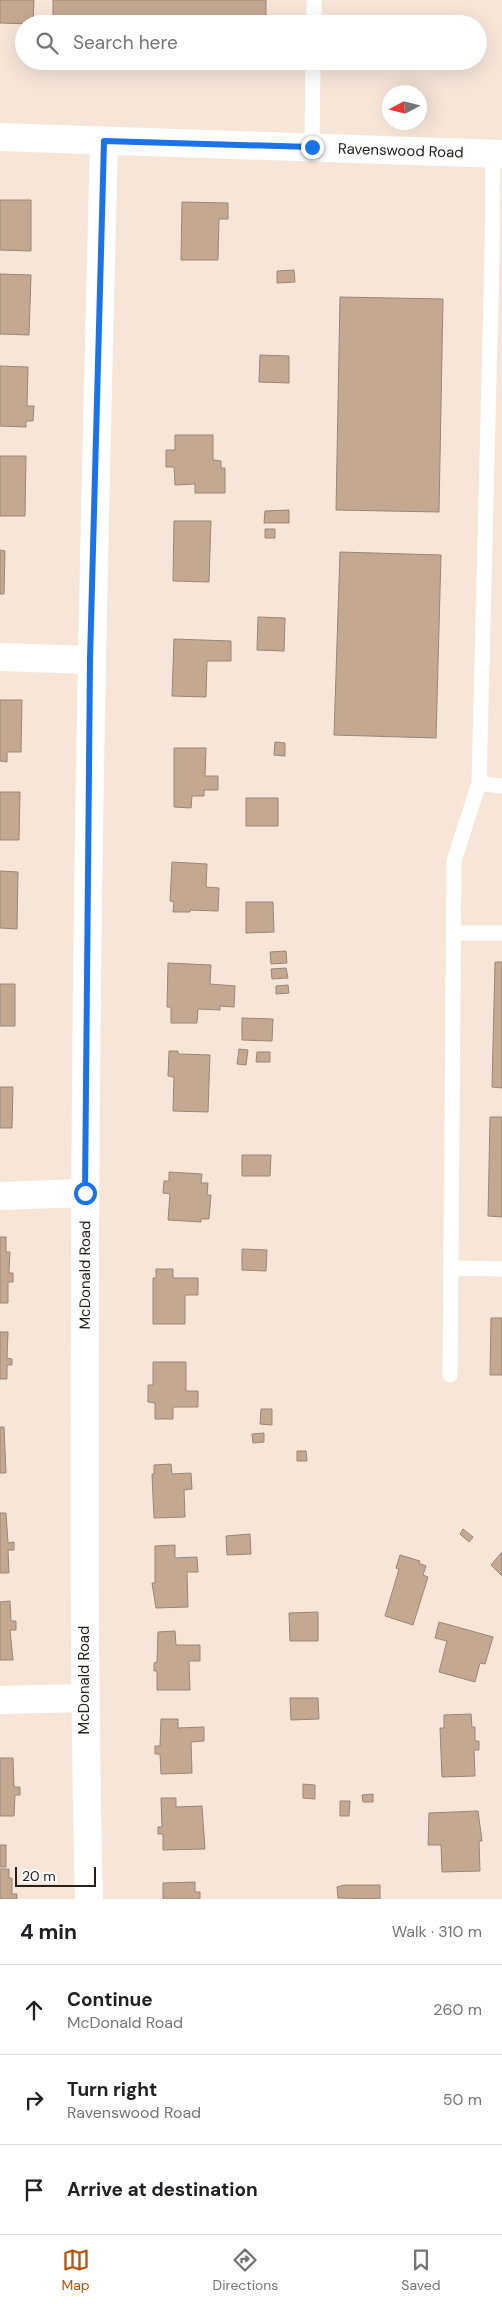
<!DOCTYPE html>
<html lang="en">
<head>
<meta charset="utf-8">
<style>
  :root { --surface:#fff; --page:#f2f2f2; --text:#202124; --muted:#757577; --line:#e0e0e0; --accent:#b45309 }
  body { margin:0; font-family:"DM Sans",sans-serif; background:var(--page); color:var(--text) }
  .compass { position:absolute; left:382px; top:85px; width:45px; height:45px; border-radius:50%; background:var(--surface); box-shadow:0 5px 20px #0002; rotate:263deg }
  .scale { position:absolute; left:15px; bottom:12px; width:81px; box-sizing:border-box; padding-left:5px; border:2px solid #27211c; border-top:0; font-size:14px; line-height:18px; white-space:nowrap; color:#27211c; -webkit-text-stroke:4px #fff; paint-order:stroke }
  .stop { position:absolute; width:15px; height:15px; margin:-11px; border:4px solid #1a73e8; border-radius:50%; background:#fff }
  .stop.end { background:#1a73e8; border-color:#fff; box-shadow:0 1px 5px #0008 }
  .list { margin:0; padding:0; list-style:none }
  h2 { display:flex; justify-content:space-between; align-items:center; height:65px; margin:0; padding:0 20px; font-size:21px }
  h2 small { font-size:16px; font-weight:400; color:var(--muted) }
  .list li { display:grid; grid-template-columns:32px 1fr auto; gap:15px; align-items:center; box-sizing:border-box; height:90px; padding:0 20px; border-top:1px solid var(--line) }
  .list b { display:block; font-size:19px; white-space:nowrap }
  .list p { margin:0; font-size:16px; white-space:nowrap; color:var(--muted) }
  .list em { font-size:16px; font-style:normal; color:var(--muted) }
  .icon { flex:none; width:28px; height:28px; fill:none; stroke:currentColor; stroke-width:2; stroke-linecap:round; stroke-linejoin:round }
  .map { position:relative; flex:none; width:502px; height:1899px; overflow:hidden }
  .search { position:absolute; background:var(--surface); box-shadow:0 5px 20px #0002; left:15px; right:15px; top:15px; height:55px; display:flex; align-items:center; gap:12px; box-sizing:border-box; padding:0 18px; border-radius:28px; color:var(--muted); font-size:19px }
  .sheet { height:335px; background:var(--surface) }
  nav { display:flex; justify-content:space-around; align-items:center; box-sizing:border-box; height:70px; border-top:1px solid var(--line); background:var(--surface); font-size:14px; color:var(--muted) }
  nav a { display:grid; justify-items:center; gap:2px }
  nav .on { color:var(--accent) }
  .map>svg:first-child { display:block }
</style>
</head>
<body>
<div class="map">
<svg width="502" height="1899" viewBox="0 0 502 1899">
  <rect width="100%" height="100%" fill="#f7e6d8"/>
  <path fill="#c5a890" stroke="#96877a" d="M0 0H34L33 24 0 23Z
    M53 0H266V24H204L194 23V20H165V24H53Z
    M0 200H31V251L0 250Z
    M182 202 228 203V219H219L218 260H181Z
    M294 270 295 282 277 283V271Z
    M0 274 31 275 29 335 0 334Z
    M340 297 443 299 439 512 336 510Z
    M260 355 289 356V383L259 382Z
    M0 366 28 367 27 406H34L33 421H26V427L0 426Z
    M175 435H213V460L221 461V468H225V493H195V484L175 485 174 467H166V450H175Z
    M0 456H26L25 516H0Z
    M289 510V523H264L265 511Z
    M174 521H211L209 582 173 581Z
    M265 529H275V538H265Z
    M0 550 5 551 4 594H0Z
    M340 552 441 555 436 738 334 735Z
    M258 617 285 618 284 651 257 650Z
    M174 639 231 641V661H207L206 697 172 696Z
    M0 700H22L21 752H7V762L0 761Z
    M275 742 285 743V756L274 755Z
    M174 748H206L205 776H218V790H204V796H192L191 808 174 807Z
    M0 792H20L19 840H0Z
    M246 798H278V826H246Z
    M172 862 207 864 206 887 219 888 218 911 190 910V912H173L174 902 170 901Z
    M0 871 18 872 17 929 0 928Z
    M246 902H273L274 932 246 933Z
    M286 951 287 963 271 964 270 952Z
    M495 962H502V1088L492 1087Z
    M168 963 211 965 210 984 235 986 234 1007 220 1006V1010L198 1009 197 1023H171V1007H167Z
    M286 968 288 978 272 979 271 969Z
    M0 984H15V1026H0Z
    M288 985 289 993 276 994V986Z
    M242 1018 273 1019 272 1041 242 1040Z
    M239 1049 248 1050 246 1065 237 1064Z
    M169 1051H178V1054L210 1055 208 1112 173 1111 174 1077 168 1076Z
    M257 1052H270V1062H256Z
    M0 1087H13L12 1128H0Z
    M490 1117H502V1217L488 1216Z
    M242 1155H271L270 1176H242Z
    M169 1172 202 1174 201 1183H208L207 1195H211L209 1219H201V1222L168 1220 170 1194 163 1193 164 1181H169Z
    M0 1237H6V1252H10L9 1273H13V1282H8V1303H0Z
    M242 1249 267 1250 266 1271 242 1270Z
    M156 1269H173V1278H198V1295H185V1324H153V1278H156Z
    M491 1318H502V1375H490Z
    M0 1332H8L7 1358 12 1359V1365H7V1379H0Z
    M153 1362H186V1391H198V1407H173V1419H155V1403L148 1402V1385H153Z
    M261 1409H272V1425L260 1424Z
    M0 1427H4L6 1473H0Z
    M264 1433V1442L253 1443 252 1434Z
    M297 1451H306L307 1461H297Z
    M171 1464 172 1474 191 1473 192 1489 184 1490 185 1517 154 1518 152 1474H154V1465Z
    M0 1513H6L8 1543 14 1542V1550H8L9 1573H0Z
    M463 1529 473 1537 469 1542 460 1534Z
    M250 1534 251 1554 227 1555 226 1536Z
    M175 1545V1558L197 1557 198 1572H187L188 1607 156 1608 152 1583H155V1546Z
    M502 1552V1576L491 1565Z
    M400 1555 420 1561 419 1563 426 1566 423 1575 428 1577 413 1625 385 1616 399 1569 396 1568Z
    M10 1601 11 1621H16V1630H10L13 1660H0V1602Z
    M318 1612V1641H290L289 1613Z
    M439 1622 493 1637 485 1664 480 1663 475 1682 439 1672 447 1641 435 1638Z
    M175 1631 176 1645H200V1661H189L190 1690H157V1671H154V1663L157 1662 158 1632Z
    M290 1698H318L319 1719 291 1720Z
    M471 1714 472 1727H475V1741H479V1750H474L475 1776 442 1777 440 1728H444V1715Z
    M161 1719H178V1728L204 1727V1741L191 1742 192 1773 161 1774 160 1754H155V1746H160Z
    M0 1758H13L14 1787H20V1795H15L14 1816H0Z
    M303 1784 315 1785V1799L303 1798Z
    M373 1794V1802H363L362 1795Z
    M161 1798H176V1807L202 1806 205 1849 163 1850V1834H158V1827H162Z
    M340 1801H350L349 1816H340Z
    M478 1811 482 1841H479L480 1871 442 1872 441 1845H428L429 1813Z
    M0 1845H6V1867H0Z
    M0 1869H9V1878H12V1894H17V1899H0Z
    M195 1882V1892H200V1899H163V1883Z
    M344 1885H380V1899L338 1898 337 1887Z"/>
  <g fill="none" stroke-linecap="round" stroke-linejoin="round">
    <path stroke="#fff" stroke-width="15" d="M314 24V0
      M312 147 313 61
      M479 783 502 786
      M453 933H502
      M451 1268 502 1269
      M450 1375 454 861 479 783 492 257 493 153"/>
    <g stroke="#fff" stroke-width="28">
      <path id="s1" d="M0 137 502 154"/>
      <path d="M0 657 90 660"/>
      <path d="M0 1196 85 1193"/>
      <path d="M0 1700 84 1698"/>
      <path id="s2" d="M89 1899C84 1705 84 1510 85 1316 85 924 94 532 104 141"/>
    </g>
  </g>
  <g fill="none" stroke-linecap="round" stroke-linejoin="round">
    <path stroke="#1a73e8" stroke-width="6" d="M85 1193 90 660 104 141 312 147"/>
  </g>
  <g text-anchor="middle" stroke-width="4" stroke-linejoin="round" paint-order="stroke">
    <g font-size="15" fill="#27211c" stroke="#fff">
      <text dy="5" stroke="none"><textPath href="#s1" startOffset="401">Ravenswood Road</textPath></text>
      <text dy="5" stroke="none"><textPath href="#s2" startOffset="624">McDonald Road</textPath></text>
      <text transform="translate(84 1680) rotate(-90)" y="5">McDonald Road</text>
    </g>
  </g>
</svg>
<svg class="compass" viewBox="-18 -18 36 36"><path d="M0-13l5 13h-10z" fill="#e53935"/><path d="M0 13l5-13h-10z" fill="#757577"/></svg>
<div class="scale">20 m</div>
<div class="stop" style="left:85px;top:1193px"></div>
<div class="stop end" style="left:312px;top:147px"></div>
<div class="search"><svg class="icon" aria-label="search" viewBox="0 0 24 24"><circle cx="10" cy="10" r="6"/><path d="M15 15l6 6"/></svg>Search here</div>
</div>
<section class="sheet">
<h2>4 min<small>Walk · 310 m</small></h2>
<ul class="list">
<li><svg class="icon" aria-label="ahead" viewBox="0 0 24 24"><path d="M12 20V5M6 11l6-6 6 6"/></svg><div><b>Continue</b><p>McDonald Road</p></div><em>260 m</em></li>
<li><svg class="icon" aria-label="right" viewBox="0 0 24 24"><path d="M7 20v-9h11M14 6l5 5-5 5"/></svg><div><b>Turn right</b><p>Ravenswood Road</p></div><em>50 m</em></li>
<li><svg class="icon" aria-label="arrive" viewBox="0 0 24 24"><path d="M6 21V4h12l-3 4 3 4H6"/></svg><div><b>Arrive at destination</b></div></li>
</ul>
</section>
<nav>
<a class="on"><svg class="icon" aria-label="map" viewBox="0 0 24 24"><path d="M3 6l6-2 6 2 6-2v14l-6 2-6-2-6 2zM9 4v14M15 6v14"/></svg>Map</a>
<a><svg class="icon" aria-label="directions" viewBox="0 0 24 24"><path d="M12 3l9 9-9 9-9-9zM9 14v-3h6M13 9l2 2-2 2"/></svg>Directions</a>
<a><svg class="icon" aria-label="saved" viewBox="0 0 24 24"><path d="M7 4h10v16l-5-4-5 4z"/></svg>Saved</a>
</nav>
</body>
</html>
